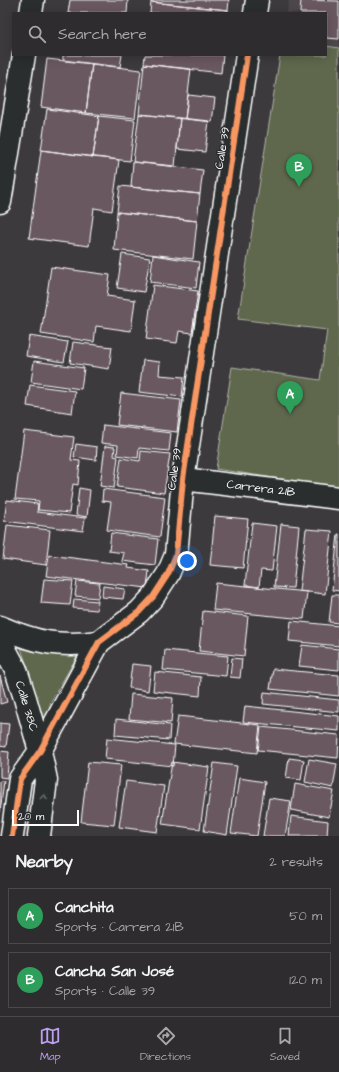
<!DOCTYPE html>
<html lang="en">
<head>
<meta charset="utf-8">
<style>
  :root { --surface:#2e2c2e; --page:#363436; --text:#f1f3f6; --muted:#a7a7aa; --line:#49484a; --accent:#bca0f2 }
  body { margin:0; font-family:"Architects Daughter",sans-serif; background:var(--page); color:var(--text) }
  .scale { position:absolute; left:12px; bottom:10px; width:67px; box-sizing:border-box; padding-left:4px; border:2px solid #fff; border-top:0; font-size:11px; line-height:14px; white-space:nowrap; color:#fff; -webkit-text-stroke:3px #2a2d2e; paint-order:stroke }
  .you { position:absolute; left:187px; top:561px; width:14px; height:14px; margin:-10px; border:3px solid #fff; border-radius:50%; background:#1a73e8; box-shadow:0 0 0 6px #1a73e833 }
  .badge { display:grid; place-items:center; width:26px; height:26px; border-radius:50%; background:var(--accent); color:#fff; font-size:13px; font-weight:700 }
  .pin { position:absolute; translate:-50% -33px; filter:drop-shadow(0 1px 2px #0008) }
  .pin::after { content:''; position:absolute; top:21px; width:14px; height:12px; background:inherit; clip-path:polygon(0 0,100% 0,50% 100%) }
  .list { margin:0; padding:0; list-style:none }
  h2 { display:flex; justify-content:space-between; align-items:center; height:52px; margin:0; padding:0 16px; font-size:17px }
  h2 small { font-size:13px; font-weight:400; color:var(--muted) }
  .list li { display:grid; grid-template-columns:26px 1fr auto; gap:12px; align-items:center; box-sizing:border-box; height:56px; margin:0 8px 8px; padding:0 8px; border:1px solid var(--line); border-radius:0px }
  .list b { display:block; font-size:15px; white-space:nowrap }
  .list p { margin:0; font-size:13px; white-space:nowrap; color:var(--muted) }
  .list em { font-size:13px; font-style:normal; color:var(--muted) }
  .icon { flex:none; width:22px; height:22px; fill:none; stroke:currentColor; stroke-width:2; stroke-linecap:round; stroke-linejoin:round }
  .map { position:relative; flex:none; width:339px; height:836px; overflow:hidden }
  .search { position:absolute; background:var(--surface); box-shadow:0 2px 10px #0003; left:12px; right:12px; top:12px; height:44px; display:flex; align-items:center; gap:10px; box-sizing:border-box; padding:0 14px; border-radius:0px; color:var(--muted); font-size:15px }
  .sheet { height:180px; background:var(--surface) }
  nav { display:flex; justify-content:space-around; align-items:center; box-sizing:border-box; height:56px; border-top:1px solid var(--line); background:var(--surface); font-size:11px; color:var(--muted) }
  nav a { display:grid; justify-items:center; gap:2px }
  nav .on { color:var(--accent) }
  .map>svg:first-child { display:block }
</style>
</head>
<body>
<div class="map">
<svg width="339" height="836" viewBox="0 0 339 836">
  <rect width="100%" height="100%" fill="#3d3a3d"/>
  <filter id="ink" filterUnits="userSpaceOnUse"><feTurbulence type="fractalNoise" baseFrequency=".025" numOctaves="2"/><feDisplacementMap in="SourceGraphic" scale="8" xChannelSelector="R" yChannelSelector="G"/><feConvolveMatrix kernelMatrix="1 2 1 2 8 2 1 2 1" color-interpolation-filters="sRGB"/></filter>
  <g filter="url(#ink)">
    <path fill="#4e474c" d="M289 0H339V48L326 46V13H287Z"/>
    <path fill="#5f674d" stroke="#afb3a6" d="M326 46 339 48V488L216 469 232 367 320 380 327 330 238 319 280 55H326Z
      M19 642 79 653 51 701 44 729 30 675Z"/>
    <path fill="#6a5961" stroke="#fff" d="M70 0H128L127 13H68Z
      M151 0H229L228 10 151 2Z
      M301 0 339 1V39L326 38V13H300Z
      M151 2 228 10V13H150Z
      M63 55H122L120 67 63 60Z
      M145 55H223L221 73 144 64Z
      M47 59 92 64 86 113 41 107Z
      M92 64 141 70 135 118 86 113Z
      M144 64 191 69 185 119 139 114Z
      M188 95 215 98 212 122 185 119Z
      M47 109 99 116 93 157 41 150Z
      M139 114 180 118 175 166 133 162Z
      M99 116 135 120 130 161 93 157Z
      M180 118 209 121 205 152 177 149Z
      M41 150 119 160 112 211 94 208 89 246 29 238Z
      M133 162 203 170 200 194 131 187Z
      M120 186 200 194 197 221 117 212Z
      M117 212 197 221 193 259 114 250Z
      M122 254 150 258 144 292 117 288Z
      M153 255 199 262 196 288 150 282Z
      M51 267 110 275 107 296 135 300 131 331 96 326 94 342 41 334Z
      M153 285 198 291 192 333 179 331 177 343 146 339Z
      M29 336 68 342 64 362 26 356Z
      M73 342 112 347 109 369 70 363Z
      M143 360 160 362 159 375 184 377 182 397 139 392Z
      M34 361 84 368 81 389 31 382Z
      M30 385 75 391 72 413 27 406Z
      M121 393 181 400 177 432 117 425Z
      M103 425 171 433 169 451 139 448 138 458 117 455 118 445 101 443Z
      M24 431 74 437 71 460 80 461 78 485 73 484 69 513 38 510 39 501 15 499Z
      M76 444 97 447 96 460 74 457Z
      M105 446 115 447 114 456 118 457 114 488 100 486Z
      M141 451 170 454 164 493 117 487 121 458 140 461Z
      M79 488 90 490 87 517 76 515Z
      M103 489 165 497 160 537 107 530 111 502 102 501Z
      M7 500 38 504 37 512 85 518 83 531 4 521Z
      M215 516 248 519 243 568 210 565Z
      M252 523 277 526 272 571 261 570 259 587 245 585Z
      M281 524 299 526 293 588 274 587Z
      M7 525 50 530 46 565 3 559Z
      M306 529 332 531 325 594 299 591Z
      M111 533 158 539 155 565 122 561 124 553 109 551Z
      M338 534H339V591L332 590Z
      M49 555 129 565 128 568 149 571 147 588 46 576Z
      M44 579 73 581 70 605 41 603Z
      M77 581 100 583 98 598 75 596Z
      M216 583 307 592 304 619 213 610Z
      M103 586 125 589 123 599 102 597Z
      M332 595H339V623L329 622Z
      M74 599 98 601 97 610 73 608Z
      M203 611 248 616 244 656 199 651Z
      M291 621 339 626V646L289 641Z
      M302 645 339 649V670L299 666Z
      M165 650 228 656 226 676 163 670Z
      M232 658 242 659 240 678 230 677Z
      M132 664 151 666 148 691 129 688Z
      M273 669 339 675V696L270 689Z
      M155 672 201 677 200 696 153 691Z
      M0 676 7 702 0 704Z
      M264 692 339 700V712L263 704Z
      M131 694 173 698 171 723 129 719Z
      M245 706 339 716V731L243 722Z
      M178 716 260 725 257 753 174 744Z
      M116 719 170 725 169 740 115 735Z
      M0 723 9 724 6 747 0 746Z
      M261 727 339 735 338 758 258 750Z
      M107 738 175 745 173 766 105 759Z
      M0 751 9 752 7 778 0 777Z
      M289 758 304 760 301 780 286 778Z
      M309 759 337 764 333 788 305 782Z
      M88 762 121 765 114 825 81 822Z
      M172 762 209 767 200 829 162 824Z
      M214 763 237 766 227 835 204 831Z
      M239 778 265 782 257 836 231 833Z
      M0 781H4L0 812Z
      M126 781 164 786 157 832 119 827Z
      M295 784 334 791 329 817 291 810Z
      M269 798 291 801 285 836H263Z
      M291 816 328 821 327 836H289Z"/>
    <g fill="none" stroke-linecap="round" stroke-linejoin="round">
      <g stroke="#fff" stroke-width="25">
        <path id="minor" d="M31 13 33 0
          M255 13 257 0
          M0 202 24 55
          M183 479 339 498
          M0 627C37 643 59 647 99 642
          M0 640 16 670 25 698 40 751 46 780 39 836
          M12 836 20 779 40 751 99 642 139 612 153 597 168 574 176 555 183 479 247 55"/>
      </g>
      <use href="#minor" stroke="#2a2d2e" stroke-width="22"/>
      <g stroke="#2a2d2e" stroke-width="8">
        <path id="cycleway" d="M12 836 20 779 40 751 99 642 139 612 153 597 168 574 176 555 183 479 247 55"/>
      </g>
      <use href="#cycleway" stroke="#f99763" stroke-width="6"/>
    </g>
    <defs><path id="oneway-chevron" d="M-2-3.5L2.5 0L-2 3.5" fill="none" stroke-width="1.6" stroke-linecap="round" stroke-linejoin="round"/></defs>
    <use stroke="#6a6c6d" href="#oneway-chevron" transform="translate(44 797) rotate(-83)"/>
  </g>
  <g text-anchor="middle" stroke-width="3" stroke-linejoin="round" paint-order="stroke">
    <g font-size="12" fill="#fff" stroke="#2a2d2e">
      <text transform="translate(222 148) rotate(-81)" y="4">Calle 39</text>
      <text transform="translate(174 469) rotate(-82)" y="4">Calle 39</text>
      <text transform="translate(261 488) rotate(7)" y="4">Carrera 21B</text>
      <text transform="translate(27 706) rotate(73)" y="4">Calle 38C</text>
    </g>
  </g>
</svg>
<div class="scale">20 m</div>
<div class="you"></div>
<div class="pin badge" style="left:290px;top:414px;background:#2e9e5b">A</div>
<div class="pin badge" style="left:299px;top:187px;background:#2e9e5b">B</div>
<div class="search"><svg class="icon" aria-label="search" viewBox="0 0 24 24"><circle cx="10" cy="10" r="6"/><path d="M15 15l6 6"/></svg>Search here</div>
</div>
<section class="sheet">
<h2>Nearby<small>2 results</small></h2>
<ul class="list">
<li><span class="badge" style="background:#2e9e5b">A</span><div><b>Canchita</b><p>Sports · Carrera 21B</p></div><em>50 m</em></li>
<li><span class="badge" style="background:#2e9e5b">B</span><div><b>Cancha San José</b><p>Sports · Calle 39</p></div><em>120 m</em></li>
</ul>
</section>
<nav>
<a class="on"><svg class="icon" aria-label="map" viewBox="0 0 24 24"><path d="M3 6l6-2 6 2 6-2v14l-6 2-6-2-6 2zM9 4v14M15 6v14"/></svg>Map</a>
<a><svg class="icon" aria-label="directions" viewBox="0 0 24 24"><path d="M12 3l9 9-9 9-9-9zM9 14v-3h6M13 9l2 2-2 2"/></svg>Directions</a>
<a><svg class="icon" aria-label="saved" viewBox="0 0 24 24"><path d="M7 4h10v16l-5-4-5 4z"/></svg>Saved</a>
</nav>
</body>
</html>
